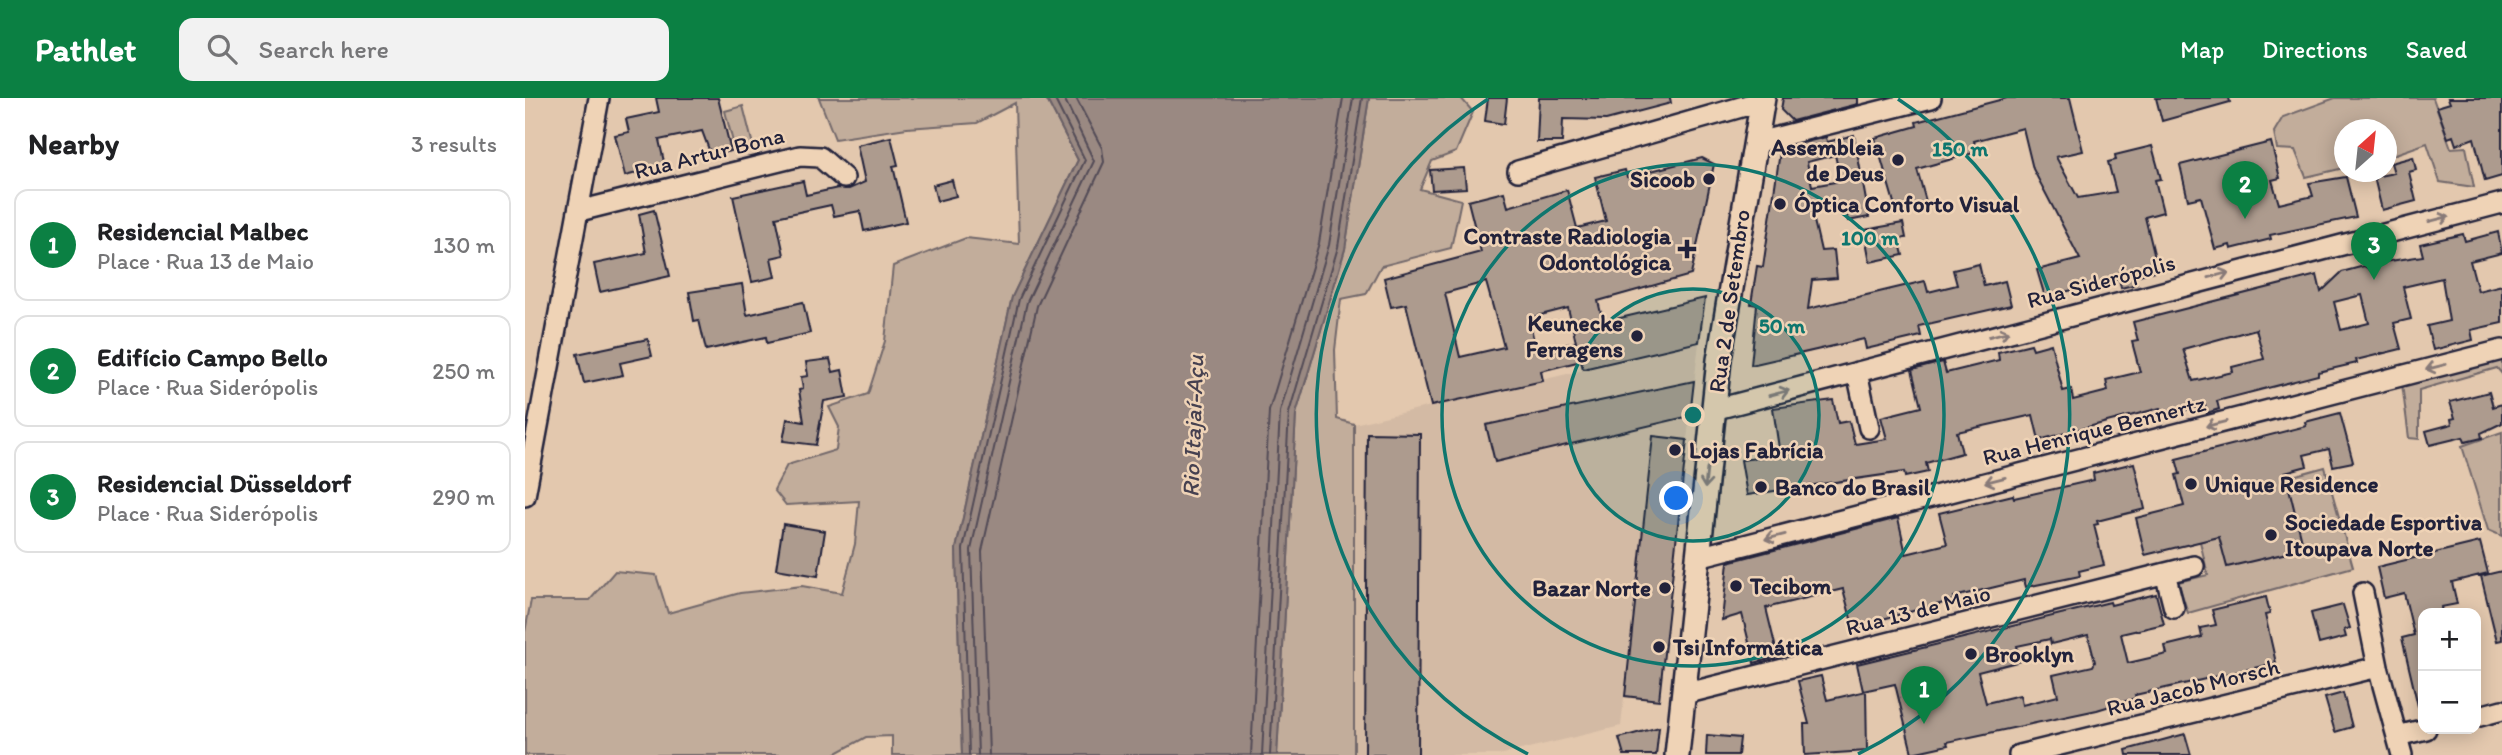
<!DOCTYPE html>
<html lang="en">
<head>
<meta charset="utf-8">
<style>
  :root { --surface:#fff; --page:#f2f2f2; --text:#202124; --muted:#757577; --line:#e0e0e0; --accent:#0b8043 }
  body { margin:0; font-family:Itim,sans-serif; background:var(--page); color:var(--text) }
  .controls { position:absolute; right:21px; bottom:21px; display:grid; overflow:hidden; border-radius:14px; box-shadow:0 4px 18px #0003 }
  .controls button { width:63px; height:63px; display:grid; place-items:center; padding:0; border:0; border-bottom:2px solid var(--line); background:var(--surface); color:var(--text); font:35px sans-serif }
  .compass { position:absolute; left:1809px; top:21px; width:63px; height:63px; border-radius:50%; background:var(--surface); box-shadow:0 4px 18px #0003; rotate:27deg }
  .you { position:absolute; left:1152px; top:401px; width:24px; height:24px; margin:-18px; border:5px solid #fff; border-radius:50%; background:#1a73e8; box-shadow:0 0 0 10px #1a73e833 }
  .badge { display:grid; place-items:center; width:46px; height:46px; border-radius:50%; background:var(--accent); color:#fff; font-size:23px; font-weight:700 }
  .pin { position:absolute; translate:-50% -58px; filter:drop-shadow(0 2px 4px #0008) }
  .pin::after { content:''; position:absolute; top:37px; width:24px; height:21px; background:inherit; clip-path:polygon(0 0,100% 0,50% 100%) }
  .list { margin:0; padding:0; list-style:none }
  h2 { display:flex; justify-content:space-between; align-items:center; height:91px; margin:0; padding:0 28px; font-size:30px }
  h2 small { font-size:23px; font-weight:400; color:var(--muted) }
  .list li { display:grid; grid-template-columns:46px 1fr auto; gap:21px; align-items:center; box-sizing:border-box; height:112px; margin:0 14px 14px; padding:0 14px; border:2px solid var(--line); border-radius:14px }
  .list b { display:block; font-size:26px; white-space:nowrap }
  .list p { margin:0; font-size:23px; white-space:nowrap; color:var(--muted) }
  .list em { font-size:23px; font-style:normal; color:var(--muted) }
  .icon { flex:none; width:38px; height:38px; fill:none; stroke:currentColor; stroke-width:2; stroke-linecap:round; stroke-linejoin:round }
  .map { position:relative; flex:none; width:1977px; height:657px; overflow:hidden }
  header { display:flex; align-items:center; gap:42px; box-sizing:border-box; height:98px; padding:0 35px; background:var(--accent); color:#fff }
  header strong { font-size:33px }
  nav { display:flex; gap:38px; margin-inline-start:auto; font-size:24px }
  .search { width:490px; height:63px; background:var(--page); display:flex; align-items:center; gap:18px; box-sizing:border-box; padding:0 24px; border-radius:14px; color:var(--muted); font-size:26px }
  main { display:flex }
  aside { flex:1; background:var(--surface) }
  .map>svg:first-child { display:block }
</style>
</head>
<body>
<header>
<strong>Pathlet</strong>
<div class="search"><svg class="icon" aria-label="search" viewBox="0 0 24 24"><circle cx="10" cy="10" r="6"/><path d="M15 15l6 6"/></svg>Search here</div>
<nav><a>Map</a><a>Directions</a><a>Saved</a></nav>
</header>
<main>
<aside>
<h2>Nearby<small>3 results</small></h2>
<ul class="list">
<li><span class="badge">1</span><div><b>Residencial Malbec</b><p>Place · Rua 13 de Maio</p></div><em>130 m</em></li>
<li><span class="badge">2</span><div><b>Edifício Campo Bello</b><p>Place · Rua Siderópolis</p></div><em>250 m</em></li>
<li><span class="badge">3</span><div><b>Residencial Düsseldorf</b><p>Place · Rua Siderópolis</p></div><em>290 m</em></li>
</ul>
</aside>
<div class="map">
<svg width="1977" height="657" viewBox="0 0 1977 657">
  <rect width="100%" height="100%" fill="#e3c8ae"/>
  <filter id="ink" filterUnits="userSpaceOnUse"><feTurbulence type="fractalNoise" baseFrequency=".0143" numOctaves="2"/><feDisplacementMap in="SourceGraphic" scale="14" xChannelSelector="R" yChannelSelector="G"/><feConvolveMatrix kernelMatrix="1 2 1 2 8 2 1 2 1" color-interpolation-filters="sRGB"/></filter>
  <g filter="url(#ink)">
    <path fill="#d3baa4" d="M1174 245 1162 341 1127 338 1096 628 974 657H829V326Z"/>
    <path fill="#c2ad9b" stroke="#72686b" stroke-width="2" d="M294 0H521L553 62 487 199 431 451 437 657H367V638L341 639 308 657H0V534L6 502H65L90 473 131 477 143 515 215 495 277 488 317 495 330 446 334 403 261 407 249 392 262 367 311 352 314 329 304 309 343 296 360 243 368 168 441 140 494 146 490 5 452 25 382 30 310 41Z
      M844 0H936L948 14 931 54 907 63 895 91 936 102 926 150 856 168 841 196 816 201 810 252 812 321 829 326V657H752L771 316 820 151Z
      M1810 0H1908L1926 50 1941 49 1949 89 1915 84 1902 45 1862 59V32H1820L1819 70 1781 79 1770 52 1752 51 1749 34 1758 19Z
      M218 8 229 51 211 56 200 13Z
      M1977 261V276L1972 270 1894 292V341L1884 340 1877 286Z
      M1977 334V438L1963 432 1937 348Z
      M1800 369 1828 469 1663 515 1653 484 1683 477 1666 406Z"/>
    <path fill="#9a8982" stroke="#6a6066" stroke-width="2" d="M521 0H844L820 151 771 316 752 657H437L431 451 487 199 553 62Z"/>
    <g fill="none" stroke-linecap="round" stroke-linejoin="round">
      <path stroke="#524b57" stroke-width="2" d="M444 657 438 451 494 201 560 62 529 0
        M453 657 446 452 502 204 569 63 539 0
        M464 657 457 453 512 208 579 64 577 50 551 0
        M726 657 744 313 794 145 818 0
        M737 657 755 314 804 147 828 0
        M745 657 764 315 813 149 837 0"/>
    </g>
    <path fill="#ad9b8e" stroke="#22223b" stroke-width="2" fill-rule="evenodd" d="M131 0H193L206 53 186 57 177 33 134 42 140 68 100 78 90 37 104 34 101 21 134 14Z
      M963 0H982L979 26 960 23Z
      M1014 0H1145L1146 5 1081 22 1038 21 1037 44H1012Z
      M1258 0H1333V6L1267 23 1256 12Z
      M1482 0H1545L1558 53 1531 59 1553 100 1591 94 1583 64 1591 62 1590 57 1627 48 1636 81 1630 82 1638 114 1620 119 1633 172 1610 178 1612 186 1596 190 1594 180 1520 199 1512 172 1555 161 1508 71 1498 30 1449 43 1452 54 1392 71 1402 107 1372 115 1350 40 1392 28 1391 24Z
      M1631 0H1704L1705 4 1637 23Z
      M1923 0H1977V78L1960 83 1949 40 1931 47 1928 38 1923 40 1912 9 1925 5Z
      M1329 37 1344 119 1323 123 1320 108 1287 114 1296 153 1309 152 1312 180 1287 182 1283 211 1400 183 1403 194 1432 187 1428 172 1454 166 1459 188 1480 183 1486 207 1394 228 1396 238 1341 251 1339 241 1226 267 1232 207 1226 206 1232 168 1238 169 1255 54 1257 50 1301 39 1302 44ZM1310 57 1316 83 1287 88 1282 64Z
      M366 39 373 67 368 68 381 124 339 133 335 113 309 118 306 107 251 119 259 157 246 160 250 179 227 184 208 98 278 83 281 97 313 90 324 91 340 84 332 47Z
      M1746 44 1755 80 1747 82 1754 106 1788 98 1784 85 1821 79 1831 119 1745 137 1746 141 1706 151 1705 147 1690 151 1676 99 1663 102 1655 67Z
      M1888 59 1891 72 1884 74 1891 103 1857 112 1849 79 1869 75 1866 65Z
      M1177 60 1189 66 1166 177 1073 203 1078 224 1180 200 1174 244 1058 271 1056 263 1016 273 1018 283 906 308 881 206 866 209 859 180 956 154 943 103 979 94 983 109 1042 92 1052 130 1081 123 1070 79 1100 72 1102 79ZM961 184 979 249 935 259 920 195ZM1043 210 1051 244 1011 253 1004 220Z
      M939 70 941 90 907 92 905 72Z
      M427 82 431 98 412 103 408 87Z
      M129 112 145 178 75 194 69 166 121 155 114 116Z
      M1378 125 1381 140 1374 141 1378 157 1345 164 1339 132Z
      M1973 134 1977 155 1945 163 1953 193 1977 187V225L1946 232 1948 242 1908 252 1902 228 1924 223 1917 180 1878 189 1886 221 1869 225 1876 251 1831 262 1832 265 1793 274V277L1692 303 1694 311 1682 315 1680 307 1637 318 1635 310 1514 342 1508 317 1432 334 1437 355 1401 365 1403 374 1380 379 1379 374 1222 397 1216 362 1255 357 1248 310 1308 302 1313 325 1324 323 1330 346 1362 341 1356 319 1396 309 1387 272 1418 264 1421 275 1474 262 1473 254 1506 246 1508 251 1526 246 1538 293 1546 291 1548 302 1583 293 1581 282 1615 274 1607 244 1613 243 1608 224 1792 177 1796 194 1817 174 1839 168 1847 173 1852 165 1898 158 1895 146 1938 136 1940 143ZM1837 197 1844 225 1816 232 1809 204ZM1731 231 1739 261 1707 269 1708 274 1668 283 1658 251Z
      M217 186 222 217 278 204 285 235 242 245 241 239 181 252 174 222 169 223 164 194Z
      M123 241 127 258 95 265 98 277 59 285 52 256Z
      M305 261 308 274 317 272 322 299 299 303 291 347 258 343 262 321 279 324 274 292 278 291 276 279 283 278 281 264Z
      M1169 283 1165 318 970 364 961 327Z
      M1964 294 1968 309 1977 306V325L1956 335 1957 340 1940 344 1938 339 1905 347 1901 333 1927 326 1926 321 1930 320 1925 304Z
      M1815 315 1828 364 1808 368 1804 351 1779 357 1782 368 1760 374 1779 451 1702 469 1694 439 1620 457 1611 420 1659 408 1651 377 1655 376 1651 361 1781 328 1780 324Z
      M842 335 895 336 893 657H840Z
      M1128 338 1162 342 1134 602 1100 598Z
      M1609 365 1620 411 1572 423 1573 426 1569 427 1579 467 1554 473 1555 478 1501 489 1499 482 1429 499 1430 502 1350 523 1351 526 1329 532 1318 491 1241 510 1253 559 1229 565 1217 516 1197 522 1203 464 1373 420 1381 456 1422 446 1414 415 1488 397 1489 400 1569 382 1568 375Z
      M258 426 300 433 293 478 251 471Z
      M1955 444 1963 475 1927 484 1932 506 1916 509 1917 515H1898V607L1893 608 1877 540 1889 537 1879 495 1859 500 1852 469Z
      M1977 473V542L1972 543 1956 478Z
      M1631 496 1639 526 1596 536 1603 565 1642 556 1640 548 1677 539 1675 530 1691 527 1687 512 1741 499 1745 516 1740 517 1751 565 1610 597 1611 600 1572 612 1422 644 1423 647 1387 655 1370 586 1338 593 1332 566 1585 504 1586 507ZM1563 537 1570 564 1568 568 1528 577 1533 598 1497 607 1495 597 1461 605 1453 574 1496 563 1492 548 1525 541 1526 546Z
      M1818 507 1825 530 1819 532 1821 539 1794 546 1786 515Z
      M1296 578 1302 602 1341 593 1342 653 1280 657 1279 626H1284L1273 583Z
      M1818 595 1827 629 1810 634 1800 600Z
      M1134 629 1131 657H1099L1094 640Z
      M1660 636 1666 657H1602L1601 652Z
      M1182 637 1215 640 1213 657H1181Z"/>
    <g fill="none" stroke-linecap="round" stroke-linejoin="round">
      <g stroke="#22223b" stroke-width="24">
        <path id="minor" d="M1229 45 1406 0
          M993 73 1237 3
          M54 113 275 58 295 59 319 80
          M1332 274 1344 330
          M1188 312 1977 105
          M0 398 74 0
          M1173 459 1977 252
          M1640 475 1649 510
          M1838 495 1853 569 1877 657
          M1159 596 1669 468
          M1951 619 1977 612
          M1872 638 1901 631
          M1494 657 1853 569"/>
      </g>
      <g stroke="#22223b" stroke-width="28">
        <path id="major" d="M1152 657 1194 262 1238 0"/>
      </g>
      <use href="#minor" stroke="#efd3b6" stroke-width="19"/>
      <use href="#major" stroke="#efd3b6" stroke-width="23"/>
    </g>
    <defs><path id="oneway-shaft" d="M-6 0H5M1.5-3L5.5 0L1.5 3" fill="none" stroke-width="1.6" stroke-linecap="round" stroke-linejoin="round" transform="scale(1.75)"/></defs>
    <g stroke="#887a78">
      <use href="#oneway-shaft" transform="translate(1914 121) rotate(-14)"/>
      <use href="#oneway-shaft" transform="translate(1694 177) rotate(-15)"/>
      <use href="#oneway-shaft" transform="translate(1474 236) rotate(-15)"/>
      <use href="#oneway-shaft" transform="translate(1911 269) rotate(166)"/>
      <use href="#oneway-shaft" transform="translate(1254 295) rotate(-15)"/>
      <use href="#oneway-shaft" transform="translate(1691 326) rotate(166)"/>
      <use href="#oneway-shaft" transform="translate(1181 380) rotate(96)"/>
      <use href="#oneway-shaft" transform="translate(1470 382) rotate(166)"/>
      <use href="#oneway-shaft" transform="translate(1250 439) rotate(166)"/>
    </g>
  </g>
  <circle cx="1168" cy="317" r="126" fill="#0f766e" fill-opacity=".12"/>
  <g fill="none" stroke="#0f766e" stroke-width="3.5">
    <circle cx="1168" cy="317" r="126"/>
    <circle cx="1168" cy="317" r="251"/>
    <path d="M1003 656A377 377 0 0 1 963 1M1373 1A377 377 0 0 1 1333 656"/>
  </g>
  <g fill="#22223b" stroke="#efd3b6" stroke-width="2.5">
    <circle cx="1373" cy="62" r="7"/>
    <circle cx="1184" cy="81" r="7"/>
    <circle cx="1255" cy="106" r="7"/>
    <path d="M1158.5 140.5h7v7h7v7h-7v7h-7v-7h-7v-7h7z"/>
    <circle cx="1112" cy="238" r="7"/>
    <circle cx="1150" cy="352" r="7"/>
    <circle cx="1666" cy="386" r="7"/>
    <circle cx="1236" cy="389" r="7"/>
    <circle cx="1746" cy="437" r="7"/>
    <circle cx="1211" cy="488" r="7"/>
    <circle cx="1140" cy="490" r="7"/>
    <circle cx="1134" cy="549" r="7"/>
    <circle cx="1446" cy="556" r="7"/>
  </g>
  <g text-anchor="middle" stroke-width="5" stroke-linejoin="round" paint-order="stroke">
    <g font-size="23" font-weight="bold" fill="#22223b" stroke="#efd3b6" text-anchor="start">
      <text x="1359" y="57" text-anchor="end">Assembleia<tspan x="1359" dy="26">de Deus</tspan></text>
      <text x="1170" y="89" text-anchor="end">Sicoob</text>
      <text x="1269" y="114">Óptica Conforto Visual</text>
      <text x="1146" y="146" text-anchor="end">Contraste Radiologia<tspan x="1146" dy="26">Odontológica</tspan></text>
      <text x="1098" y="233" text-anchor="end">Keunecke<tspan x="1098" dy="26">Ferragens</tspan></text>
      <text x="1164" y="360">Lojas Fabrícia</text>
      <text x="1680" y="394">Unique Residence</text>
      <text x="1250" y="397">Banco do Brasil</text>
      <text x="1760" y="432">Sociedade Esportiva<tspan x="1760" dy="26">Itoupava Norte</tspan></text>
      <text x="1225" y="496">Tecibom</text>
      <text x="1126" y="498" text-anchor="end">Bazar Norte</text>
      <text x="1148" y="557">Tsi Informática</text>
      <text x="1460" y="564">Brooklyn</text>
    </g>
    <g font-size="23" fill="#22223b" stroke="#efd3b6">
      <text transform="translate(184 55) rotate(-14)" y="8">Rua Artur Bona</text>
      <text transform="translate(1576 183) rotate(-15)" y="8">Rua Siderópolis</text>
      <text transform="translate(1204 203) rotate(-82)" y="8">Rua 2 de Setembro</text>
      <text transform="translate(1569 332) rotate(-14)" y="8">Rua Henrique Bennertz</text>
      <text transform="translate(1393 512) rotate(-14)" y="8">Rua 13 de Maio</text>
      <text transform="translate(1668 589) rotate(-14)" y="8">Rua Jacob Morsch</text>
    </g>
    <g font-size="24" font-style="italic" fill="#464150" stroke="#efd3b6">
      <text transform="translate(668 328) rotate(-88)" y="8">Rio Itajaí-Açu</text>
    </g>
  </g>
  <circle cx="1168" cy="317" r="10" fill="#0f766e" stroke="#efd3b6" stroke-width="3.5"/>
  <g font-size="21" text-anchor="middle" font-weight="bold" fill="#0f766e" stroke="#efd3b6" stroke-width="5" stroke-linejoin="round" paint-order="stroke">
    <text x="1435" y="58">150 m</text>
    <text x="1345" y="147">100 m</text>
    <text x="1257" y="235">50 m</text>
  </g>
</svg>
<div class="controls">
<button>+</button>
<button>−</button>
</div>
<svg class="compass" viewBox="-18 -18 36 36"><path d="M0-13l5 13h-10z" fill="#e53935"/><path d="M0 13l5-13h-10z" fill="#757577"/></svg>
<div class="you"></div>
<div class="pin badge" style="left:1399px;top:626px">1</div>
<div class="pin badge" style="left:1720px;top:121px">2</div>
<div class="pin badge" style="left:1849px;top:182px">3</div>
</div>
</main>
</body>
</html>
